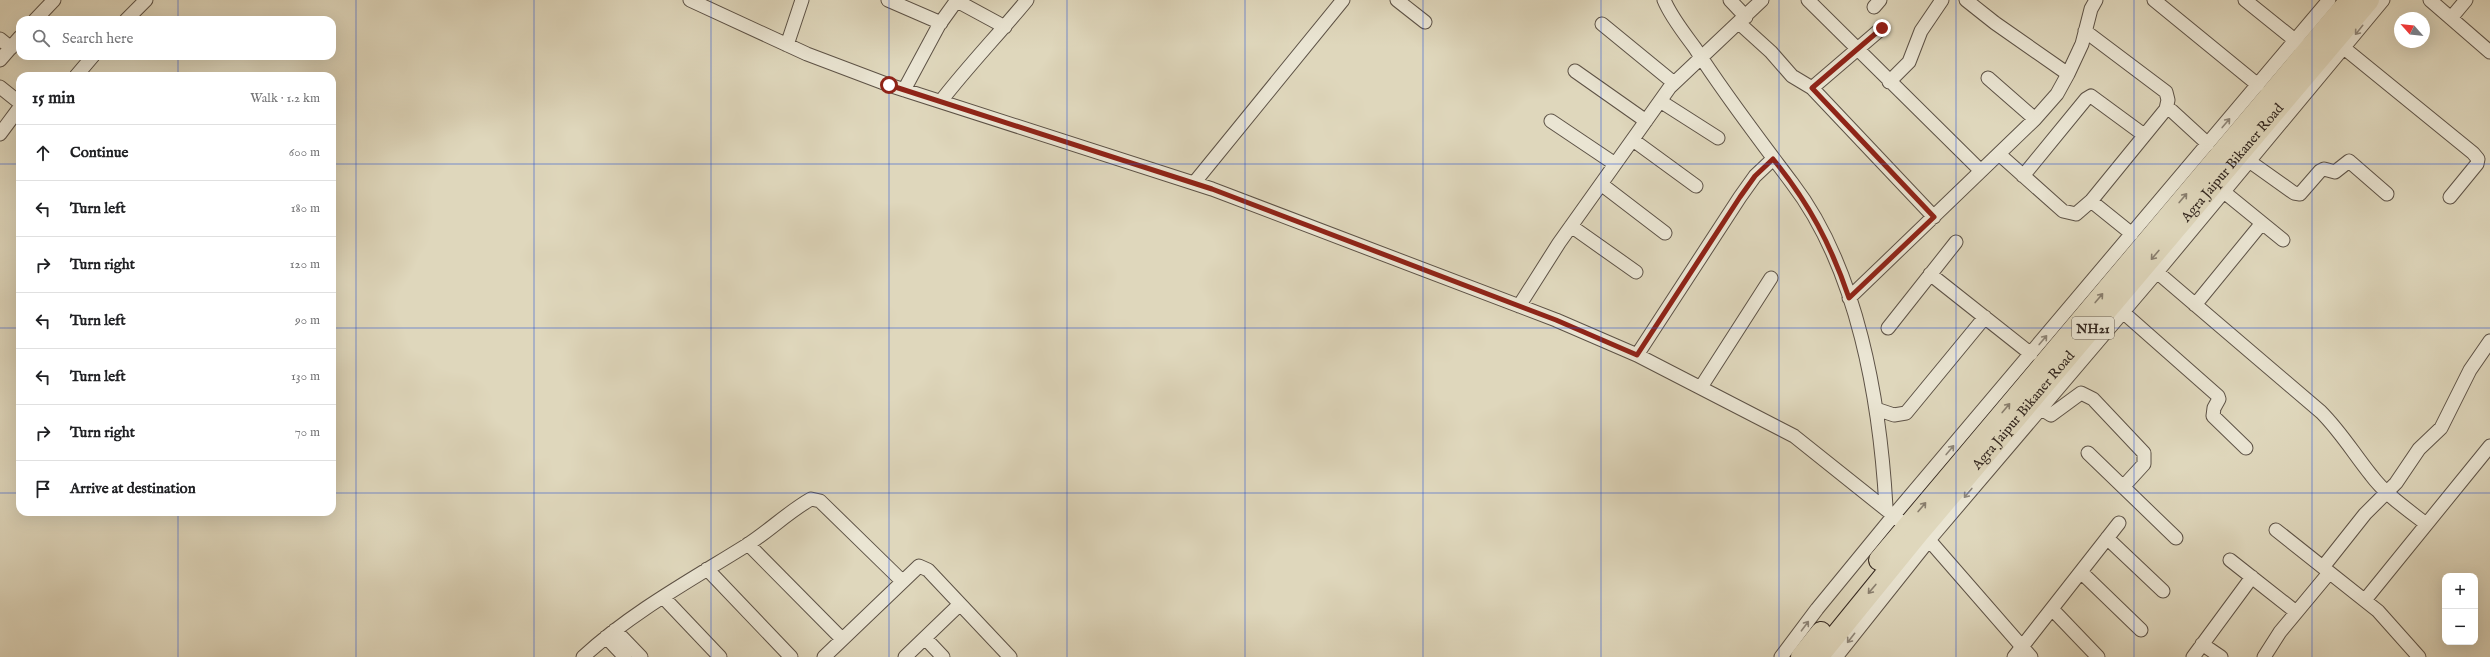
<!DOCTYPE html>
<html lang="en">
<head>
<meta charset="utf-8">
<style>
  :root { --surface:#fff; --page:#f6f6f6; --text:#202124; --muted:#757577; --line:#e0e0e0 }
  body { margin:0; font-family:"IM FELL English",serif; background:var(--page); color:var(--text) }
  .controls { position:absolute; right:12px; bottom:12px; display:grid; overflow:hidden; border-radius:8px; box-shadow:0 4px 16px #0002 }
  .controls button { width:36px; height:36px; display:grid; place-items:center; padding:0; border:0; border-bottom:1px solid var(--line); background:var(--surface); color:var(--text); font:20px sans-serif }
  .compass { position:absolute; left:2394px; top:12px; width:36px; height:36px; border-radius:50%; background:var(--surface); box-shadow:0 4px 16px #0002; rotate:297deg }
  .stop { position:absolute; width:12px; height:12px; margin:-9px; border:3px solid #8f2418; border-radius:50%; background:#fff }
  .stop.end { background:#8f2418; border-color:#fff; box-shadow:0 1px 4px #0008 }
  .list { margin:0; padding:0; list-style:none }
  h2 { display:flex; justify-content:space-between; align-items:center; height:52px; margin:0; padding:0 16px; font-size:17px }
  h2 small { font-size:13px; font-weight:400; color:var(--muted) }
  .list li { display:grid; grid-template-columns:26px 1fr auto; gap:12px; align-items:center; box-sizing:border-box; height:56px; padding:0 16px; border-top:1px solid var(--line) }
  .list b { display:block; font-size:15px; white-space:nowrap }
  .list em { font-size:13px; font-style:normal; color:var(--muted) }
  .icon { flex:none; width:22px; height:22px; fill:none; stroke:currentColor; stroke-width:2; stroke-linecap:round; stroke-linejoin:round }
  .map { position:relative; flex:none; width:2490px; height:657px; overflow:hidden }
  .search { position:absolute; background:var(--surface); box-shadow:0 4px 16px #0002; left:16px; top:16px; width:320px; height:44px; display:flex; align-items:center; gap:10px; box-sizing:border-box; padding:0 14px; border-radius:12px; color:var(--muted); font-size:15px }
  .panel { position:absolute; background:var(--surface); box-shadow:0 4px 16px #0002; left:16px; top:72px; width:320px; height:444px; border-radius:12px }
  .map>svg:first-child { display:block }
</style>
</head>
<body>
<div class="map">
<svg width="2490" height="657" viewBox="0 0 2490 657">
  <rect width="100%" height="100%" fill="#dfd7bc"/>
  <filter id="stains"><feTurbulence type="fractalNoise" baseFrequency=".005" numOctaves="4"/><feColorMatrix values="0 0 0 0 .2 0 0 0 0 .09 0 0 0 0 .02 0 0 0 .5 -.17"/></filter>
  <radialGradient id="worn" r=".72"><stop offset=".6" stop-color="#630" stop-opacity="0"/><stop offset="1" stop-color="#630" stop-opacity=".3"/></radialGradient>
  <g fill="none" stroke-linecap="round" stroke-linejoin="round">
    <g stroke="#5d5246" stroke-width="15">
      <path id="minor" d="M690 0 807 54 889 85 1212 189 1556 320 1637 355 1794 436 1913 531
        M888 0 941 23
        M1397 0 1425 22
        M1664 0C1671 17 1684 33 1695 48 1725 95 1759 139 1792 183 1858 269 1880 402 1886 507
        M1730 0 1746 17
        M1808 0 1981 171
        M2154 0 2258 85
        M2245 0 2301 45
        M2430 0 2490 52
        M957 1 1005 27
        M1874 7 1880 0
        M2451 18 2466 0
        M35 20 54 0
        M126 20 146 0
        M1739 23 1771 52 1792 76 1812 88 1882 28
        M1602 24 1674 83
        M2085 31 2166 92 2168 100 2166 109
        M0 39 11 48
        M787 45 802 0
        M2344 48 2473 153 2478 159 2477 164 2450 197
        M0 60 20 37
        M1575 71 1646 121
        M2068 74 2082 44 2091 9 2096 0
        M76 76 93 56
        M1988 78 2035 119
        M1889 82 1909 62 1921 31 1942 0
        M0 87 20 103
        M1812 88 1934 217
        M904 90 939 25 957 0
        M941 101C968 66 999 34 1027 0
        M1660 101 1718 138
        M1551 121 1615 164
        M0 134 20 107
        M1633 140 1696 186
        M1999 154 2063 211 2076 214 2091 201 2166 109 2172 111 2208 144
        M2249 161 2294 193 2300 194 2320 171 2324 169 2335 172 2349 161 2387 194
        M2023 176 2086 99 2091 96 2144 135
        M1194 183 1343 0
        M1601 184 1665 233
        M2224 192 2283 240
        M2091 201 2132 234
        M1571 226 1636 272
        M2157 272 2321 412C2341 432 2354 454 2371 475 2386 495 2407 509 2426 524
        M1930 274 2031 354
        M1849 298 2035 119 2057 94 2068 74 1995 23 1966 0
        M2195 305 2262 223
        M1519 306 1559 243 1670 87 1762 0
        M2116 306 2218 396 2219 399 2214 408 2213 416 2246 448
        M1888 328 1956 242
        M1637 355 1740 197 1755 176 1773 159
        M1701 387 1771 278
        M2040 408 2051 415 2081 393 2093 399 2144 453V464L2123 487
        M1876 409 1894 415 1906 413 1985 317
        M2088 453 2176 538
        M2276 530 2378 611 2419 657
        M2107 538 2163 591
        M1929 540 2031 657
        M748 544 842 639
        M2230 560 2296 612
        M2323 567 2365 514 2396 483 2419 449 2441 428 2470 370 2490 341
        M707 569 791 657
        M2081 572 2141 630
        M663 597 720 657
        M2365 600 2490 446
        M2052 609 2098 657
        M615 630 641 657
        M606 637 625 657
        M925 638 943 657
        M2202 644 2221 657
        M583 657C632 612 691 580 747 545 769 531 788 512 811 499L820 501 902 581
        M824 657 919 566 928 570 1010 657
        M905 657 959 605
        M1781 657 1817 609 1894 515 2329 0
        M1836 657 1929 540 2157 272 2383 0
        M2014 657 2119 523
        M2193 657 2252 577
        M2264 657 2280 632 2329 573"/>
    </g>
    <g stroke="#32261f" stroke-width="22">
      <g id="highway">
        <path d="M1879 560 2350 0"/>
        <path d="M1801 657 1821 632"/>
        <path id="s1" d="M1818 657 1918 534 2369 0"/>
      </g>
    </g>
    <use href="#minor" stroke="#eae5d3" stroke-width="13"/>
    <use href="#highway" stroke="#dfd7bc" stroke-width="20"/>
  </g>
  <defs><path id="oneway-shaft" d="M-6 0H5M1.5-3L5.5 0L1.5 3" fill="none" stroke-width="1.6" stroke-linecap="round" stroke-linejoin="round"/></defs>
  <g stroke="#8e8679">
    <use href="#oneway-shaft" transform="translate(2359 30) rotate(129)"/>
    <use href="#oneway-shaft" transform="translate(2226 123) rotate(-50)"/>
    <use href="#oneway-shaft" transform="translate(2043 340) rotate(-50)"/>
    <use href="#oneway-shaft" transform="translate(1950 450) rotate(-50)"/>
    <use href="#oneway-shaft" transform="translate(1968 493) rotate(130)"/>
    <use href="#oneway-shaft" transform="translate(1805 626) rotate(-53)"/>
    <use href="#oneway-shaft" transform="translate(1851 638) rotate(128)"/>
  </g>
  <g stroke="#887e6e">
    <use href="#oneway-shaft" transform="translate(2183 198) rotate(-50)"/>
    <use href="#oneway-shaft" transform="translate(2155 255) rotate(130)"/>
    <use href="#oneway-shaft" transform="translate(2099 298) rotate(-50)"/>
    <use href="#oneway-shaft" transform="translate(2006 408) rotate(-50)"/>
    <use href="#oneway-shaft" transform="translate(1922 507) rotate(-50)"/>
    <use href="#oneway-shaft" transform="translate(1872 589) rotate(130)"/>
  </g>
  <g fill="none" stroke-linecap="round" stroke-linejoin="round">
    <path stroke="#8f2418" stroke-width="5" d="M889 85 1212 189 1556 320 1637 355 1740 197 1755 176 1773 159C1809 203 1831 245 1849 298L1934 217 1812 88 1882 28"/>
  </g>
  <path fill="none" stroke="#1d4ed8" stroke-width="1" stroke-opacity="0.55" d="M178 0V20M356 0V657M534 0V657M711 0V657M889 0V657M1067 0V657M1245 0V657M1423 0V657M1601 0V657M1779 0V657M1956 0V657M2134 0V657M2312 0V657M178 56V76M0 164H20M332 164H2490M0 328H20M332 328H2490M0 493H20M332 493H2490M178 512V657"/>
  <g text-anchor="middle" stroke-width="3" stroke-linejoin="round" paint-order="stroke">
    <rect fill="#eae5d3" stroke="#695f55" stroke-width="1" x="2072" y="317" width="42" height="22" rx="3"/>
    <g font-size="13" font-weight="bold" fill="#32261f">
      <text x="2093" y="333">NH21</text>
    </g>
    <g font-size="14" fill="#32261f" stroke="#eae5d3">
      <text dy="5" stroke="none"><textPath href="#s1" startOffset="645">Agra Jaipur Bikaner Road</textPath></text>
      <text dy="5" stroke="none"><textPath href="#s1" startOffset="321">Agra Jaipur Bikaner Road</textPath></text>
    </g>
  </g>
  <rect width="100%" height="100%" filter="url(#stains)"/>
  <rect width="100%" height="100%" fill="url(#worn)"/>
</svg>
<div class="controls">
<button>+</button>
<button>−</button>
</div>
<svg class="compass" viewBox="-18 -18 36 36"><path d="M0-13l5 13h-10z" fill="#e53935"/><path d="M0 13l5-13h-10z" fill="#757577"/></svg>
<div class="stop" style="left:889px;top:85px"></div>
<div class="stop end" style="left:1882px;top:28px"></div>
<div class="search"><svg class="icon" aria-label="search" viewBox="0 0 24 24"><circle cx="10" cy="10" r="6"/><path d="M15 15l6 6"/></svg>Search here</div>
<section class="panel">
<h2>15 min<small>Walk · 1.2 km</small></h2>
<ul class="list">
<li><svg class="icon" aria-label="ahead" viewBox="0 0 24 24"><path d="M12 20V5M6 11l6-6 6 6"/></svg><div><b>Continue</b></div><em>600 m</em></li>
<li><svg class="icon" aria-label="left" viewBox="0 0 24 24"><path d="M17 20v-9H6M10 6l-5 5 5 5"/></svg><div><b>Turn left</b></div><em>180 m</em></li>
<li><svg class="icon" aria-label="right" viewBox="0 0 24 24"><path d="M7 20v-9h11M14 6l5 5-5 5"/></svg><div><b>Turn right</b></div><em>120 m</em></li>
<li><svg class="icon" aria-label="left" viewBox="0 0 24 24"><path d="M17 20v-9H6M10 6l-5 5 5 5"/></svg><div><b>Turn left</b></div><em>90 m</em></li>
<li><svg class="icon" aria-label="left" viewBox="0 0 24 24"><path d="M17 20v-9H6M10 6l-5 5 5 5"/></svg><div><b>Turn left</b></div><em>130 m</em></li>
<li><svg class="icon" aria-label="right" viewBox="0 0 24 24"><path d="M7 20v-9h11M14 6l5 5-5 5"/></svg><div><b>Turn right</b></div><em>70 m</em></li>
<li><svg class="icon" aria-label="arrive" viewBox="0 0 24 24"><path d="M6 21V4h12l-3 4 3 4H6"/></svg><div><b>Arrive at destination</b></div></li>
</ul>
</section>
</div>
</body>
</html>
